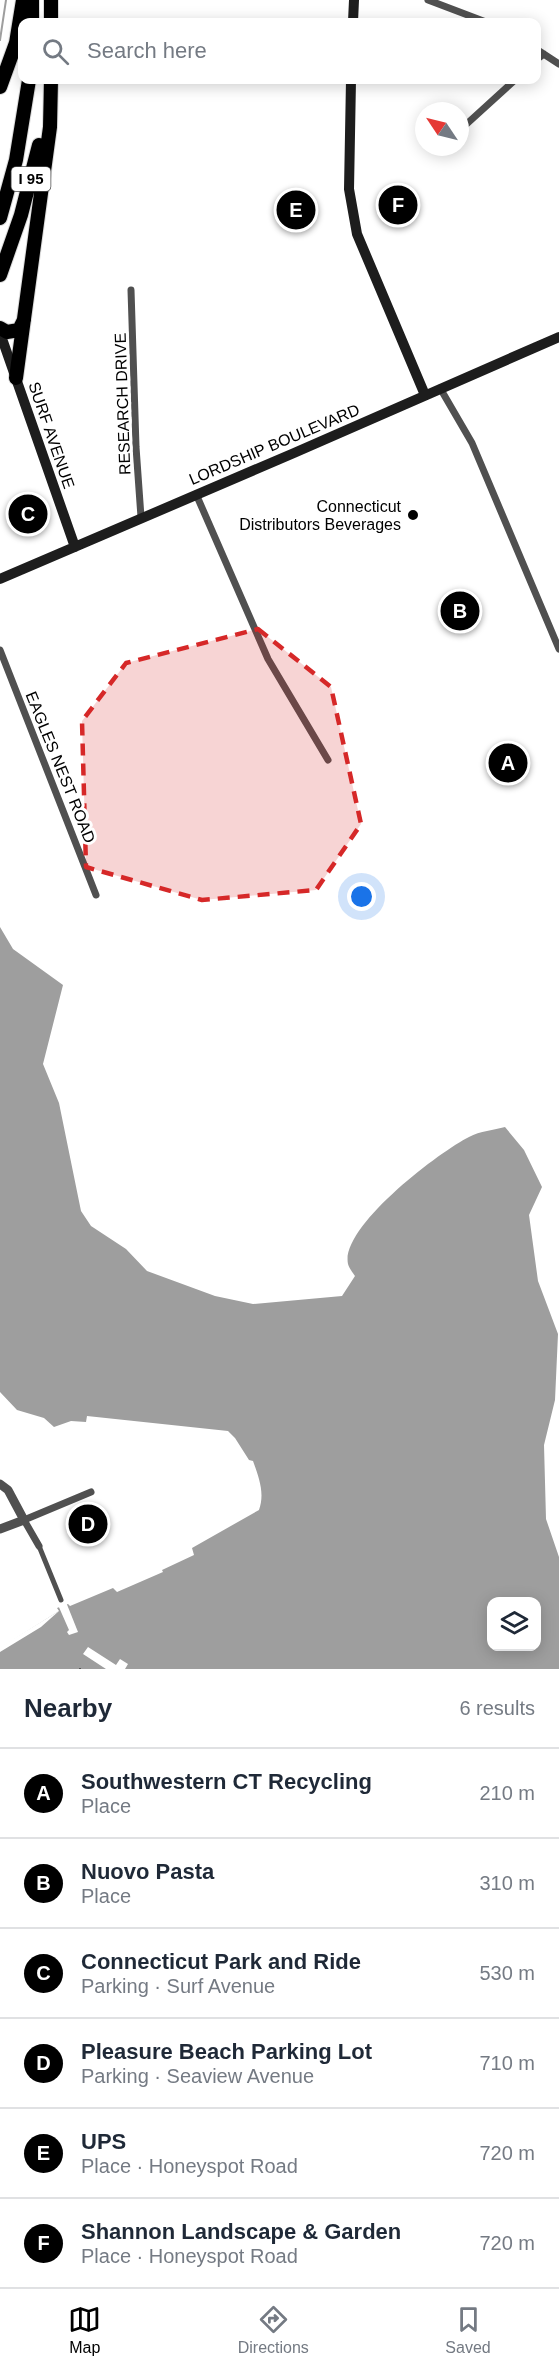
<!DOCTYPE html>
<html lang="en">
<head>
<meta charset="utf-8">
<style>
  :root { --surface:#fff; --page:#f6f6f7; --text:#1f2937; --muted:#747a83; --line:#e0e1e3; --accent:#000 }
  body { margin:0; font-family:Arial,sans-serif; background:var(--page); color:var(--text) }
  .controls { position:absolute; right:18px; bottom:18px; display:grid; overflow:hidden; border-radius:12px; box-shadow:0 3px 15px #0003 }
  .controls button { width:54px; height:54px; display:grid; place-items:center; padding:0; border:0; border-bottom:2px solid var(--line); background:var(--surface); color:var(--text); font:30px sans-serif }
  .compass { position:absolute; left:415px; top:102px; width:54px; height:54px; border-radius:50%; background:var(--surface); box-shadow:0 3px 15px #0003; rotate:305deg }
  .you { position:absolute; left:362px; top:897px; width:21px; height:21px; margin:-15px; border:4px solid #fff; border-radius:50%; background:#1a73e8; box-shadow:0 0 0 9px #1a73e833 }
  .badge { display:grid; place-items:center; width:39px; height:39px; border-radius:50%; background:var(--accent); color:#fff; font-size:20px; font-weight:700 }
  .pin { position:absolute; translate:-50% -50%; border:3px solid #fff; box-shadow:0 2px 6px #0006 }
  .list { margin:0; padding:0; list-style:none }
  h2 { display:flex; justify-content:space-between; align-items:center; height:78px; margin:0; padding:0 24px; font-size:26px }
  h2 small { font-size:20px; font-weight:400; color:var(--muted) }
  .list li { display:grid; grid-template-columns:39px 1fr auto; gap:18px; align-items:center; box-sizing:border-box; height:90px; padding:0 24px; border-top:2px solid var(--line) }
  .list b { display:block; font-size:22px; white-space:nowrap }
  .list p { margin:0; font-size:20px; white-space:nowrap; color:var(--muted) }
  .list em { font-size:20px; font-style:normal; color:var(--muted) }
  .icon { flex:none; width:33px; height:33px; fill:none; stroke:currentColor; stroke-width:2; stroke-linecap:round; stroke-linejoin:round }
  .map { position:relative; flex:none; width:559px; height:1669px; overflow:hidden }
  .search { position:absolute; background:var(--surface); box-shadow:0 3px 15px #0003; left:18px; right:18px; top:18px; height:66px; display:flex; align-items:center; gap:15px; box-sizing:border-box; padding:0 21px; border-radius:12px; color:var(--muted); font-size:22px }
  .sheet { height:618px; background:var(--surface) }
  nav { display:flex; justify-content:space-around; align-items:center; box-sizing:border-box; height:84px; border-top:2px solid var(--line); background:var(--surface); font-size:16px; color:var(--muted) }
  nav a { display:grid; justify-items:center; gap:3px }
  nav .on { color:var(--accent) }
  .map>svg:first-child { display:block }
</style>
</head>
<body>
<div class="map">
<svg width="559" height="1669" viewBox="0 0 559 1669">
  <rect width="100%" height="100%" fill="#fff"/>
  <path fill="#9e9e9e" fill-rule="evenodd" d="M0 927 13 949 63 985 43 1064 59 1103 81 1211 91 1226 126 1249 147 1271 215 1296 253 1304 342 1296 355 1276C353 1273 349 1268 348 1264 340 1227 439 1152 469 1137 480 1131 494 1130 505 1127L524 1150 542 1187 529 1215 538 1281 558 1334 555 1400 544 1445 546 1519 559 1557V1669H0V1648L59 1611 57 1608 68 1604 70 1606 113 1588 117 1592 163 1572 162 1570 194 1555 192 1548 259 1510C265 1493 259 1478 253 1461L249 1460 235 1438 228 1431 87 1416 86 1422 71 1421 54 1427 44 1418 17 1410 0 1392ZM492 1602H536V1646H492Z"/>
  <path fill="#fff" d="M66 1602 78 1632 69 1635 67 1632 69 1630 58 1605Z
    M59 1611 41 1627 0 1652V1647Z
    M88 1647 116 1665 120 1659 128 1664 125 1669H106L83 1654Z"/>
  <g fill="none" stroke-linecap="round" stroke-linejoin="round">
    <path stroke="#9e9e9e" stroke-width="2" d="M0 40 6 0"/>
    <path stroke="#3f3f3f" stroke-width="1.5" stroke-dasharray="8 6" stroke-linecap="butt" d="M80 1668V1669"/>
    <g stroke="#dbdbdb" stroke-width="16">
      <path id="motorway" d="M32 0V22
        M51 0V22
        M0 87 16 43 23 0
        M0 218 16 160 29 80
        M0 275 21 215 39 145
        M0 328 7 332 19 330 24 320
        M16 378 50 127 51 80"/>
    </g>
    <path stroke="#505050" stroke-width="5" d="M39 1546 61 1600"/>
    <path stroke="#505050" stroke-width="7" d="M428 0 486 22
      M536 49 559 64
      M536 60 544 54
      M460 130 515 80
      M131 290 136 447 141 517
      M440 388 472 443 559 649
      M196 494 268 659 328 760
      M0 650 96 895
      M39 1546 24 1520 91 1492"/>
    <path stroke="#505050" stroke-width="9" d="M0 1484 8 1490 24 1520 0 1529"/>
    <path stroke="#1d1d1d" stroke-width="10" d="M353 22 354 0
      M351 80 349 189 357 234 425 395
      M0 333 75 547
      M0 579 294 453 559 337"/>
    <use href="#motorway" stroke="#000" stroke-width="14"/>
  </g>
  <path fill="#d62828" fill-opacity="0.2" stroke="#d62828" stroke-width="4.5" stroke-dasharray="12 8" stroke-linejoin="round" d="M258 629 331 687 361 824 316 890 202 900 86 867 82 721 126 663Z"/>
  <circle fill="#000" stroke="#fff" stroke-width="2" cx="413" cy="515" r="6"/>
  <g text-anchor="middle" stroke-width="6" stroke-linejoin="round" paint-order="stroke">
    <rect fill="#fff" stroke="#4c4c4c" stroke-width="1.5" x="11.5" y="167" width="39" height="24" rx="4.5"/>
    <g font-size="15" font-weight="bold" fill="#000">
      <text x="31" y="184">I 95</text>
    </g>
    <g font-size="16" fill="#000" stroke="#fff">
      <text transform="translate(122 404) rotate(-92)" y="6">RESEARCH DRIVE</text>
      <text transform="translate(52 435) rotate(71)" y="6">SURF AVENUE</text>
      <text transform="translate(274 444) rotate(-23)" y="6">LORDSHIP BOULEVARD</text>
      <text transform="translate(61 767) rotate(68)" y="6">EAGLES NEST ROAD</text>
    </g>
    <g font-size="16" fill="#000" stroke="#fff" text-anchor="end">
      <text x="401" y="512">Connecticut<tspan x="401" dy="18">Distributors Beverages</tspan></text>
    </g>
  </g>
</svg>
<div class="controls">
<button><svg class="icon" aria-label="layers" viewBox="0 0 24 24"><path d="M12 4l9 5-9 5-9-5zM3 14l9 5 9-5"/></svg></button>
</div>
<svg class="compass" viewBox="-18 -18 36 36"><path d="M0-13l5 13h-10z" fill="#e53935"/><path d="M0 13l5-13h-10z" fill="#747a83"/></svg>
<div class="you"></div>
<div class="pin badge" style="left:508px;top:763px">A</div>
<div class="pin badge" style="left:460px;top:611px">B</div>
<div class="pin badge" style="left:28px;top:514px">C</div>
<div class="pin badge" style="left:88px;top:1524px">D</div>
<div class="pin badge" style="left:296px;top:210px">E</div>
<div class="pin badge" style="left:398px;top:205px">F</div>
<div class="search"><svg class="icon" aria-label="search" viewBox="0 0 24 24"><circle cx="10" cy="10" r="6"/><path d="M15 15l6 6"/></svg>Search here</div>
</div>
<section class="sheet">
<h2>Nearby<small>6 results</small></h2>
<ul class="list">
<li><span class="badge">A</span><div><b>Southwestern CT Recycling</b><p>Place</p></div><em>210 m</em></li>
<li><span class="badge">B</span><div><b>Nuovo Pasta</b><p>Place</p></div><em>310 m</em></li>
<li><span class="badge">C</span><div><b>Connecticut Park and Ride</b><p>Parking · Surf Avenue</p></div><em>530 m</em></li>
<li><span class="badge">D</span><div><b>Pleasure Beach Parking Lot</b><p>Parking · Seaview Avenue</p></div><em>710 m</em></li>
<li><span class="badge">E</span><div><b>UPS</b><p>Place · Honeyspot Road</p></div><em>720 m</em></li>
<li><span class="badge">F</span><div><b>Shannon Landscape &amp; Garden</b><p>Place · Honeyspot Road</p></div><em>720 m</em></li>
</ul>
</section>
<nav>
<a class="on"><svg class="icon" aria-label="map" viewBox="0 0 24 24"><path d="M3 6l6-2 6 2 6-2v14l-6 2-6-2-6 2zM9 4v14M15 6v14"/></svg>Map</a>
<a><svg class="icon" aria-label="directions" viewBox="0 0 24 24"><path d="M12 3l9 9-9 9-9-9zM9 14v-3h6M13 9l2 2-2 2"/></svg>Directions</a>
<a><svg class="icon" aria-label="saved" viewBox="0 0 24 24"><path d="M7 4h10v16l-5-4-5 4z"/></svg>Saved</a>
</nav>
</body>
</html>
